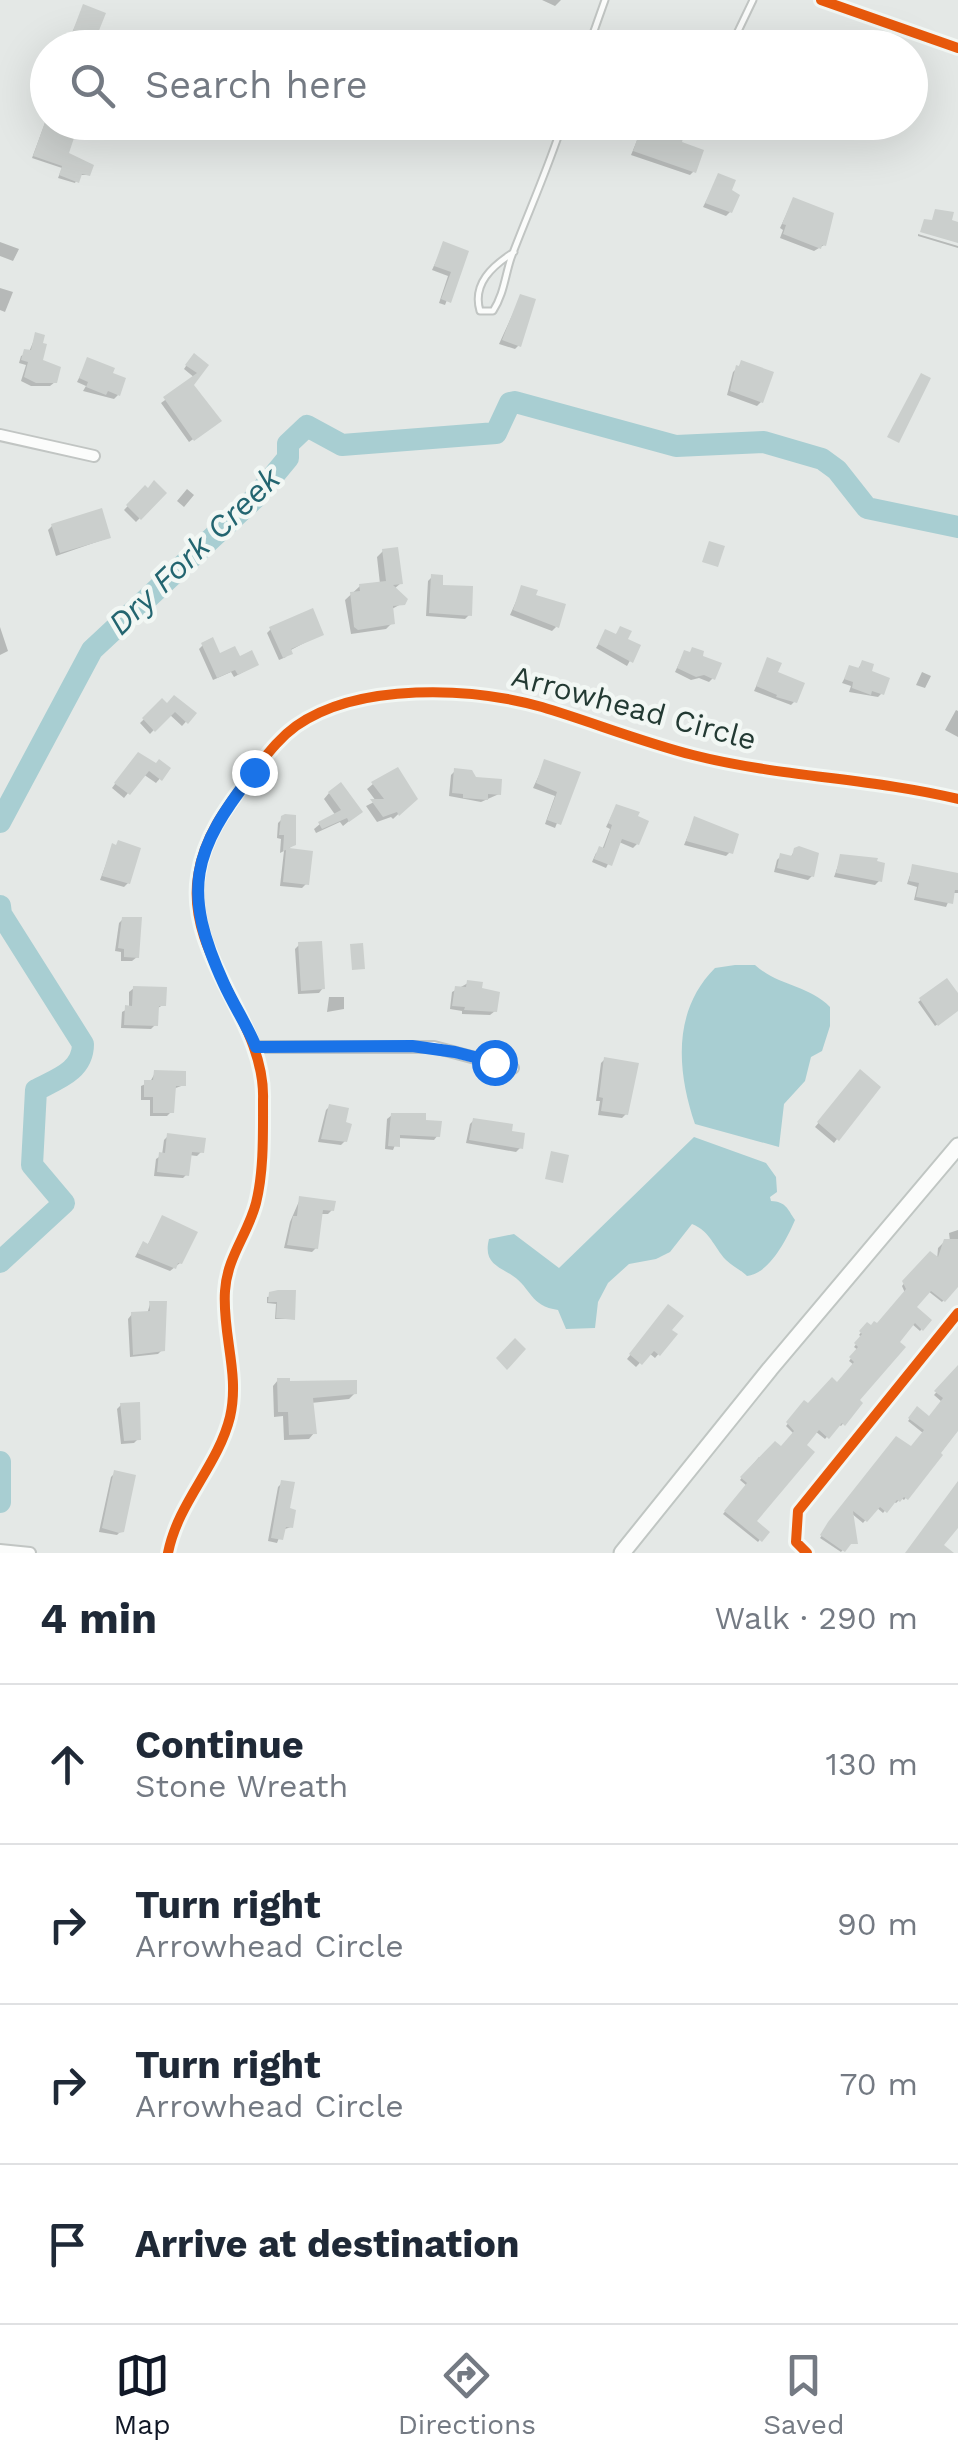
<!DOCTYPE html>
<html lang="en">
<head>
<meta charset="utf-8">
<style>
  :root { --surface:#fff; --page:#f6f6f7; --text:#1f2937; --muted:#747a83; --line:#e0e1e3; --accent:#111827 }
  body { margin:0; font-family:"Work Sans",sans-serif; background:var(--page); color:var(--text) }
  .stop { position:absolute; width:30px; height:30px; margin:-22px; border:8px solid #1a73e8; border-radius:50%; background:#fff }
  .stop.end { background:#1a73e8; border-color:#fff; box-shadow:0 2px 10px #0008 }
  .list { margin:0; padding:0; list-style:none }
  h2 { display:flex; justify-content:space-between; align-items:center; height:130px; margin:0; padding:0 40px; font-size:42px }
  h2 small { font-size:32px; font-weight:400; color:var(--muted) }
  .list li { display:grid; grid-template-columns:65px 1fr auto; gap:30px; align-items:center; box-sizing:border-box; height:160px; padding:0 40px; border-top:2px solid var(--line) }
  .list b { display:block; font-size:38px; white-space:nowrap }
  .list p { margin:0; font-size:32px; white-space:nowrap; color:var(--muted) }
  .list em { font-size:32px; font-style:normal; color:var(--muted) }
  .icon { flex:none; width:55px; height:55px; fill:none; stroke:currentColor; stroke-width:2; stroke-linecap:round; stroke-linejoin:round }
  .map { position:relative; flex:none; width:958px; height:1553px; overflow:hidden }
  .search { position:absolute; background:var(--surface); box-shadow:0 10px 40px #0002; left:30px; right:30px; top:30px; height:110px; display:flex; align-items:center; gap:25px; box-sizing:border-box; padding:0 35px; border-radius:55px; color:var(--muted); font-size:38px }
  .sheet { height:770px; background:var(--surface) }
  nav { display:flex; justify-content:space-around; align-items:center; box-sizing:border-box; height:140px; border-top:2px solid var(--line); background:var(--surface); font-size:28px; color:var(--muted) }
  nav a { display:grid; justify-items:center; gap:5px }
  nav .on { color:var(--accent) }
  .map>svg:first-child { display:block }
</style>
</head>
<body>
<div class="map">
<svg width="958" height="1553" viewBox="0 0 958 1553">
  <rect width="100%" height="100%" fill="#e4e8e6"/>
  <path fill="#a8ced2" d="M735 965H755C778 986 808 985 830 1007V1026L822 1051 811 1057 805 1081 784 1104 779 1147 695 1124C677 1071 672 1011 715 968Z
    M694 1137 766 1163 776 1177 777 1192 770 1197 771 1201C786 1202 787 1208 795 1220 787 1239 769 1274 747 1276 740 1269 733 1267 726 1260 713 1246 711 1232 692 1224L670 1252 656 1259 629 1264 608 1283 598 1302 595 1328 566 1329 558 1310C530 1306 531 1288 513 1276 498 1266 483 1263 489 1239L514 1234 559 1268Z"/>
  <path fill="#0003" d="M542 0H561L555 6Z
    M84 7 89 48H79L81 42 70 37Z
    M48 115V122L70 132 66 154 87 175H79L75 183 58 178 62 168 32 158Z
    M641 131 694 171 690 175 631 155Z
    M719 176 729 191 730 212 726 216 703 207Z
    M793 200 824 245 814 251 780 238 783 230 780 228Z
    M918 234 958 246V248L918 236Z
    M0 242 19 249 13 261 0 256Z
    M444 244 466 252 445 305 439 303 448 276 432 270Z
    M0 288 13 292 5 312 0 310Z
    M521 296 519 345 515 349 499 344Z
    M36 335 40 361 55 382 50 386H31L21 381 26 365 19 363 21 356 29 352Z
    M88 360 110 375 118 395 114 399 83 391 86 386 77 382Z
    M190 360 206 366 191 385 215 424 189 442 161 403 195 378 184 369Z
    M742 363 761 402 757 406 727 395 733 372Z
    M145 488 164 493 136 522 124 510Z
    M187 489 194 495 184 507 177 501Z
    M52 526 108 538 56 556 48 530Z
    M383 551 401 583 394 589 403 603 390 610 392 623 386 629 351 634 345 600 360 586 380 584 377 557Z
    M432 577 469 615 465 619 426 616 428 581Z
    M522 588 533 596 556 627 552 631 510 615Z
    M0 627 8 651 0 655Z
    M271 629 321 634 289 651 286 657 279 660 267 633Z
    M620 629 625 640 638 646 627 666 596 648 606 632 615 636Z
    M203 645 219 656 256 665 234 677 231 672 213 680 199 649Z
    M684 653 713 678 709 682 699 678 691 680 675 672Z
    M768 660 795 701 791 705 754 691Z
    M862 663 882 693 878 697 849 692 851 686 842 683 850 668 857 670Z
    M922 672 931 676 925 688 916 685Z
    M162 702 194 713 182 726 169 714 150 734 140 723Z
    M956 710 958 711V737L945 730Z
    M134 759 168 769 156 783 143 774 124 798 112 788Z
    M545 762 577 774 555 828 545 824 555 796 533 788Z
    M455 771 475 779 499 794 481 802 449 796 451 775Z
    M373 784 415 798 393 819 391 817 377 822 366 806 376 801 367 789Z
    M329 793 354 817 343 826 340 822 316 833 314 829 320 824 336 816 324 799Z
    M616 807 637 844 633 848 619 842 606 868 592 862 596 853 602 850 610 829 606 827Z
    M283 818 294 844 287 850 306 884 302 888 280 886 284 851 280 853 281 839 277 838 278 823Z
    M695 819 730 852 726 856 684 845Z
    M113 846 128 883 124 887 100 880Z
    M795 850 812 876 808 880 774 872 777 860 781 856 790 858Z
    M841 857 879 881 875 885 834 877Z
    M913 866 958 875V893H952L946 907 914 900 917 887 907 884Z
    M123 919 137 957 132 961H121V952L115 951 119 923Z
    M299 945 323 988 319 993 298 994 295 949Z
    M947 981 958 997V1009L935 1026 918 1002Z
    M468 983 495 1011 490 1015 462 1014V1011L450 1009 452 992Z
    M134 988 163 1005 156 1009 155 1025 151 1029 121 1028 122 1012 129 1008V992Z
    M329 997H344V1009L327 1012Z
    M605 1059 626 1114 622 1118 598 1115 600 1101H596L601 1063Z
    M155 1073 184 1085 173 1089 171 1112 167 1116H150V1100H141V1086L150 1082Z
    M860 1073 837 1139 834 1143 815 1127Z
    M330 1106 343 1124 345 1141 341 1145 318 1142 326 1110Z
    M392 1115 423 1122 438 1135 434 1140 398 1138 393 1150 385 1149 387 1119Z
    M474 1120 509 1133 520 1148 516 1152 466 1143 470 1124Z
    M168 1136 201 1152 197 1156 189 1155 187 1174 183 1178 154 1176 156 1159 162 1155 164 1140Z
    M300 1199 332 1210 328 1214H320L316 1248 312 1252 284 1248 290 1222Z
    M162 1218 180 1263 170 1271 135 1257 140 1248 147 1246Z
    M958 1230V1283L942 1302 928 1291 914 1308 929 1320 920 1331 912 1324 856 1400 860 1403 841 1426 838 1424 825 1439 815 1431 753 1521 766 1532 758 1542 723 1514 747 1486 740 1480 759 1457 762 1459 781 1449 794 1434 786 1426 802 1406H808L837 1385 854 1365 849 1361 858 1350 854 1347 862 1337 859 1335 867 1325 877 1326 905 1293 902 1286 916 1269 937 1260 938 1248 945 1241H950L949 1233Z
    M294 1293 293 1319H275L276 1304 267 1303V1297Z
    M150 1304 162 1350 158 1354 130 1357 128 1319 132 1314H147Z
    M665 1311 668 1331 675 1334 655 1358 649 1353 636 1367 627 1359Z
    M958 1368V1430L904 1500 901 1498 896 1503 893 1501 883 1513 876 1507 863 1523 851 1513 855 1543 847 1545 841 1552 820 1538 896 1439 911 1449 923 1433 908 1421 917 1410 929 1419 942 1402 934 1395Z
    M278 1380 288 1384 355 1393 349 1399 311 1403 314 1433 309 1439 284 1440 283 1416 274 1417 273 1386Z
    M121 1405 138 1439 134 1443 121 1444 117 1409Z
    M115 1473 121 1531 117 1535 99 1532 111 1477Z
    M282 1483 291 1527 282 1530 277 1543 268 1541 278 1487Z"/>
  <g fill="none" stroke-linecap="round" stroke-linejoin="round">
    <path stroke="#a8ced2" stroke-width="22" d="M0 822 92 650 255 498 288 458V444L307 426 342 445 496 433 510 403 515 402 676 446 764 442 822 459 837 470 867 508 958 527
      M0 906 1 914 83 1044C83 1071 57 1079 36 1090L32 1165 64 1203 0 1262
      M0 1462V1502"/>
  </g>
  <path fill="#cbcfcd" d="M83 4 106 13 92 48H79L83 38 72 33Z
    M45 122H74L71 130 76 132 69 153 94 165 90 176 82 174 79 183 59 175 62 166 33 156Z
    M641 128 666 137 667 133 683 138 682 142 704 150 696 173 633 151Z
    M718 173 736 180 732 190 740 195 732 213 705 203Z
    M793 197 834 213 826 246 822 245 821 249 783 234 786 225 782 224Z
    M935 209 954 212 952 220 958 222V243L920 232 924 219 932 220Z
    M443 241 469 251 451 303 441 299 451 272 434 266Z
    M520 294 536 299 521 347 502 340Z
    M35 332 45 335 43 343 47 344 43 360 61 367 57 383H36L24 377 28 362 21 360 24 349 31 350Z
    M194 353 209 365 194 385 222 421 194 441 163 397 197 373 185 365Z
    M87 357 115 368 113 373 126 378 120 396 108 391 106 395 86 387 88 382 79 378Z
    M741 360 774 372 763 403 730 391 736 365 739 366Z
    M921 373 931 378 899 443 887 437Z
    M154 480 167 493 141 520 126 505 145 485 148 488Z
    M102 508 111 538 60 553 51 524Z
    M709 541 725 546 718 567 702 562Z
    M398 547 403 584 393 585 408 599 405 605 393 606 395 624 358 630 354 627 350 592 360 591 359 584 386 581 382 549Z
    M431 574 443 575V585L473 586 472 616 429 613Z
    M521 585 538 590 536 595 566 604 559 628 513 610Z
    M313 608 324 635 291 649 293 654 283 658 269 627Z
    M620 626 632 631 628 639 641 645 633 663 598 644 605 629 616 634Z
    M213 637 220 653 235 646 240 656 252 650 259 665 238 675 235 670 217 678 201 643Z
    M692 647 704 651 703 656 722 663 715 680 704 675 696 677 677 668 684 650 690 652Z
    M767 657 782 663 778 672 805 683 797 703 776 697 777 695 756 686Z
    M862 660 874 664 872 671 890 678 884 695 872 691 871 695 852 688 853 682 844 679 849 665 859 668Z
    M174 695 197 713 188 724 175 712 155 732 142 718 162 698 167 703Z
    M138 752 156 763 159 759 171 768 162 781 149 771 130 795 114 783Z
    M544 759 581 772 561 825 547 820 557 792 536 783Z
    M398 767 418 799 399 816 397 812 383 817 370 799H384L371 782Z
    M454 768 472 770 476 777 502 779 501 795 488 794V800L463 798V794L452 793Z
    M341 782 363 812 349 822 347 818 322 829 318 822 341 810 328 792Z
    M616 804 640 812 638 816 649 821 639 845 622 839 612 866 594 859 599 846 604 848 612 825 608 823Z
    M285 814 296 815V845L289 848 313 851 309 885 283 882 286 850 283 851 284 835H279L281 816Z
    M694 816 739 834 733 854 686 841Z
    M118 840 141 848 130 884 102 876 112 843 116 845Z
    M799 846 819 853 814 877 777 868 780 853 792 856 794 848Z
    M840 854 878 858 877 861 885 863 882 882 836 873Z
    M912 864 958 873V890H955L953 904 916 897 919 883 909 881Z
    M122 917H142L139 958 124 957V949L118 948Z
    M322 941 325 989 301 991 298 942Z
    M363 943 365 969 352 970 350 944Z
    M947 978 958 993V1011L938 1026 919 998Z
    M467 980 483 982 482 988 500 992 497 1012 464 1010 465 1007 452 1006 455 986 466 987Z
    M133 986 167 987 166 1006H159L158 1026 124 1025 125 1005 132 1006Z
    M604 1057 639 1063 628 1115 601 1111 603 1098 599 1097Z
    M860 1069 881 1087 839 1141 817 1122Z
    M154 1070 186 1071V1086H176L174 1113H153V1097H144V1080H153Z
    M329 1104 349 1108 346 1122 352 1124 347 1142 321 1139Z
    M391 1113H426V1120L442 1121 440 1137 400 1135V1147L388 1146Z
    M473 1118 513 1124 512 1131 525 1133 523 1149 469 1140Z
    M167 1133 206 1138 204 1153 192 1152 189 1176 157 1172 159 1152 165 1153Z
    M551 1151 569 1155 563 1183 545 1179Z
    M299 1196 336 1201 334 1211 323 1210 318 1249 287 1245 293 1216H297Z
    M162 1215 198 1232 182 1264 178 1263 176 1269 137 1253 143 1241 148 1244Z
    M944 1239H958V1287L945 1302 931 1291 917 1307 932 1320 923 1331 915 1323 900 1342 906 1347 860 1400 863 1403 845 1426 842 1423 829 1439 819 1430 807 1445 815 1452 757 1521 770 1532 762 1542 724 1511 747 1483 740 1477 775 1441 781 1446 794 1431 786 1422 804 1400 808 1403 832 1377 837 1382 854 1362 849 1357 858 1347 854 1343 862 1334 859 1331 867 1322 871 1325 874 1321 877 1323 906 1289 902 1281 930 1251 938 1257Z
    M278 1290H296L295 1320 276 1318 277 1302H268L269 1292Z
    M149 1301H167L165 1351 133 1355 131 1312 150 1311Z
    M668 1304 684 1316 672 1330 678 1334 660 1356 654 1351 642 1365 629 1354Z
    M515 1338 526 1349 507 1370 496 1358Z
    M958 1365V1431L941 1453 943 1455 908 1500 904 1497 900 1502 897 1500 887 1513 880 1507 867 1522 853 1511 858 1544H851L845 1552 840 1549 820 1535 828 1522 896 1436 911 1446 924 1430 908 1418 917 1406 929 1416 943 1398 934 1391Z
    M277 1378H290V1381L357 1380V1394L313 1398 317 1434 289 1435 288 1412H278Z
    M140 1402 141 1440 124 1441 120 1403Z
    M114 1470 136 1475 124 1532 119 1533 102 1528Z
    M281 1480 295 1482 290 1508 296 1510 293 1528 286 1527 283 1540 271 1538Z
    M958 1481V1528L944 1545 954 1553H905Z"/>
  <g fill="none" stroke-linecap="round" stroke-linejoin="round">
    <g stroke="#c1c5c3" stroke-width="9">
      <path id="lane" d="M588 48 605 0
        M730 48 753 0
        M703 122 713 127 726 122
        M514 252C492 266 472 284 480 311H493C504 294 505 276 511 258 528 213 548 169 563 122"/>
    </g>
    <g stroke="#c1c5c3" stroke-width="14">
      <path id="street" d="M821 0 958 48
        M0 435 94 456
        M256 1047H434L513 1068
        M0 1550 30 1553
        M168 1553C178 1502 218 1466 230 1417 240 1374 222 1334 225 1291 227 1257 248 1234 256 1203 264 1171 263 1133 263 1100 266 1021 185 956 198 876 204 835 228 805 253 772 266 756 278 739 296 726 359 682 471 687 542 707 592 722 642 742 693 755 780 777 871 778 958 799
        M807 1553 796 1542 798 1511 958 1313"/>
    </g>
    <g stroke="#c0c6c3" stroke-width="19">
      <path id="secondary" d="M622 1553 770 1369 958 1146"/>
    </g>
    <use href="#lane" stroke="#fbfcfb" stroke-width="5"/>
    <use href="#street" stroke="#fbfcfb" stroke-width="10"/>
    <use href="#secondary" stroke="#fbfcfb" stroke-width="15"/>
    <g stroke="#f2f7f4" stroke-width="16">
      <path id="cycleway" d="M821 0 958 48
        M168 1553C178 1502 218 1466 230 1417 240 1374 222 1334 225 1291 227 1257 248 1234 256 1203 264 1171 263 1133 263 1100 266 1021 185 956 198 876 204 835 228 805 253 772 266 756 278 739 296 726 359 682 471 687 542 707 592 722 642 742 693 755 780 777 871 778 958 799
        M807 1553 796 1542 798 1511 958 1313"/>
    </g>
    <use href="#cycleway" stroke="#e8590c" stroke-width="10"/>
  </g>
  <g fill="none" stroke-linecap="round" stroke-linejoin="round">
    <path stroke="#1a73e8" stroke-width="12" d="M254 772C192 851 181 890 224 984 234 1006 247 1025 256 1047L412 1046 455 1052 494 1062"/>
  </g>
  <g text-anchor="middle" stroke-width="9" stroke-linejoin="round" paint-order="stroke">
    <g font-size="30" fill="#233a33" stroke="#f2f7f4">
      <text transform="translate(634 708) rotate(15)" y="10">Arrowhead Circle</text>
    </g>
    <g font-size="32" font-style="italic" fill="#236570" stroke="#f2f7f4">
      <text transform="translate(194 551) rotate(-44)" y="11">Dry Fork Creek</text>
    </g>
  </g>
</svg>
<div class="stop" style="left:494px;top:1062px"></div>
<div class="stop end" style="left:254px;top:772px"></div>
<div class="search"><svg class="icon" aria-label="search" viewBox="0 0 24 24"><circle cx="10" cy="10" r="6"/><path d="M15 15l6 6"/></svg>Search here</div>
</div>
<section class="sheet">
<h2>4 min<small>Walk · 290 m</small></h2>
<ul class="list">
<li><svg class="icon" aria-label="ahead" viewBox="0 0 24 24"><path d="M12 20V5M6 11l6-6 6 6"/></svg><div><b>Continue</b><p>Stone Wreath</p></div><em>130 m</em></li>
<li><svg class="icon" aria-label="right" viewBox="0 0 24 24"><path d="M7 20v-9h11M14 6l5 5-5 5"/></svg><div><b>Turn right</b><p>Arrowhead Circle</p></div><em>90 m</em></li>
<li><svg class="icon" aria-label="right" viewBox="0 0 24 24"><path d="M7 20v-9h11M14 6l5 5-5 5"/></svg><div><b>Turn right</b><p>Arrowhead Circle</p></div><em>70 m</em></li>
<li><svg class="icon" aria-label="arrive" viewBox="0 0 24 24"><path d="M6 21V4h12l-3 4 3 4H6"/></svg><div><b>Arrive at destination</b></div></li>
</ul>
</section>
<nav>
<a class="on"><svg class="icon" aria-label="map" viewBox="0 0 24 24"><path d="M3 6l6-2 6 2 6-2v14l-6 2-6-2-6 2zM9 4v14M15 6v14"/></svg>Map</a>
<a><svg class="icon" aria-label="directions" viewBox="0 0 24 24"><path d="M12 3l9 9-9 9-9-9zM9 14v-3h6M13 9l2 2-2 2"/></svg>Directions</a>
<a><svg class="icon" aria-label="saved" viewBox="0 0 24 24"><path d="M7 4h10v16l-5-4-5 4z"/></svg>Saved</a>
</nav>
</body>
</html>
